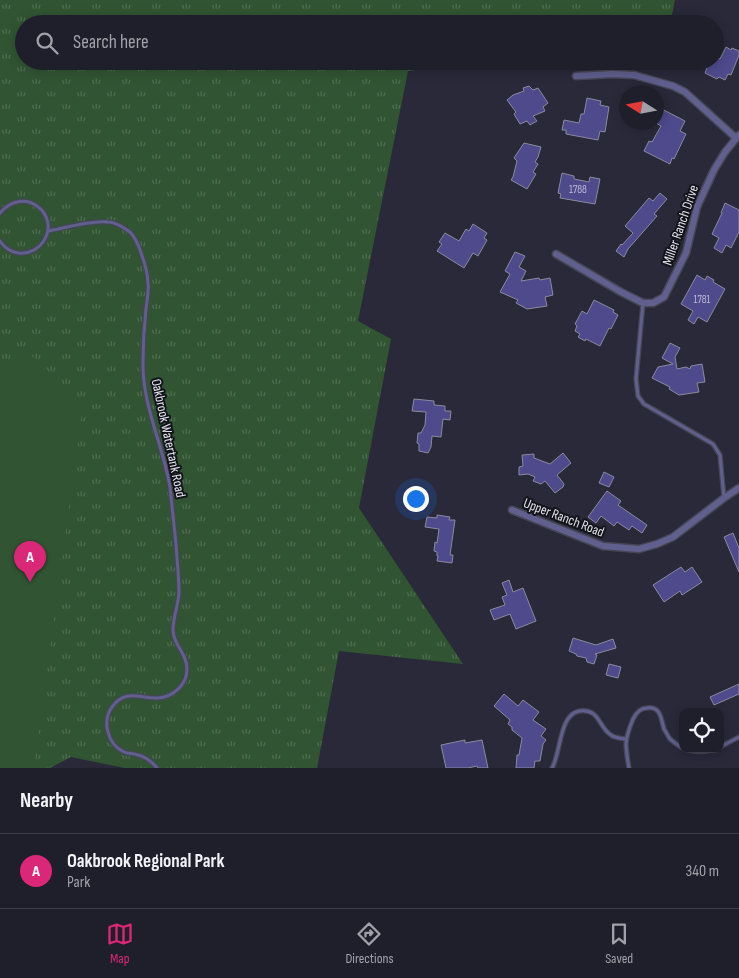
<!DOCTYPE html>
<html lang="en">
<head>
<meta charset="utf-8">
<style>
  :root { --surface:#1f1f2c; --page:#2c2c38; --text:#f1f3f6; --muted:#a1a2a9; --line:#3c3d48; --accent:#db2777 }
  body { margin:0; font-family:"Sofia Sans Condensed",sans-serif; background:var(--page); color:var(--text) }
  .controls { position:absolute; right:15px; bottom:15px; display:grid; overflow:hidden; border-radius:10px; box-shadow:0 2px 12px #0003 }
  .controls button { width:45px; height:45px; display:grid; place-items:center; padding:0; border:0; border-bottom:1px solid var(--line); background:var(--surface); color:var(--text); font:25px sans-serif }
  .compass { position:absolute; left:619px; top:85px; width:45px; height:45px; border-radius:50%; background:var(--surface); box-shadow:0 2px 12px #0003; rotate:281deg }
  .you { position:absolute; left:415px; top:498px; width:18px; height:18px; margin:-12px; border:4px solid #fff; border-radius:50%; background:#1a73e8; box-shadow:0 0 0 8px #1a73e833 }
  .badge { display:grid; place-items:center; width:32px; height:32px; border-radius:50%; background:var(--accent); color:#fff; font-size:16px; font-weight:700 }
  .pin { position:absolute; translate:-50% -41px; filter:drop-shadow(0 1px 2px #0008) }
  .pin::after { content:''; position:absolute; top:26px; width:18px; height:15px; background:inherit; clip-path:polygon(0 0,100% 0,50% 100%) }
  .list { margin:0; padding:0; list-style:none }
  h2 { display:flex; justify-content:space-between; align-items:center; height:65px; margin:0; padding:0 20px; font-size:21px }
  h2 small { font-size:16px; font-weight:400; color:var(--muted) }
  .list li { display:grid; grid-template-columns:32px 1fr auto; gap:15px; align-items:center; box-sizing:border-box; height:75px; padding:0 20px; border-top:1px solid var(--line) }
  .list b { display:block; font-size:19px; white-space:nowrap }
  .list p { margin:0; font-size:16px; white-space:nowrap; color:var(--muted) }
  .list em { font-size:16px; font-style:normal; color:var(--muted) }
  .icon { flex:none; width:28px; height:28px; fill:none; stroke:currentColor; stroke-width:2; stroke-linecap:round; stroke-linejoin:round }
  .map { position:relative; flex:none; width:739px; height:768px; overflow:hidden }
  .search { position:absolute; background:var(--surface); box-shadow:0 2px 12px #0003; left:15px; right:15px; top:15px; height:55px; display:flex; align-items:center; gap:12px; box-sizing:border-box; padding:0 18px; border-radius:28px; color:var(--muted); font-size:19px }
  .sheet { height:140px; background:var(--surface) }
  nav { display:flex; justify-content:space-around; align-items:center; box-sizing:border-box; height:70px; border-top:1px solid var(--line); background:var(--surface); font-size:14px; color:var(--muted) }
  nav a { display:grid; justify-items:center; gap:2px }
  nav .on { color:var(--accent) }
  .map>svg:first-child { display:block }
</style>
</head>
<body>
<div class="map">
<svg width="739" height="768" viewBox="0 0 739 768">
  <defs>
    <pattern id="grass-tufts" width="24" height="20" patternUnits="userSpaceOnUse" patternTransform="scale(1.25)"><rect width="24" height="20" fill="#315533"/><path d="M3 7l-1-3M5 7V3M7 7l1-3M15 17l-1-3M17 17v-4M19 17l1-3" fill="none" stroke="#4f6d51"/></pattern>
  </defs>
  <rect width="100%" height="100%" fill="#29293a"/>
  <path fill="url(#grass-tufts)" d="M0 0H675L670 24H24V61H491L408 71 358 321 391 339 359 508 463 664 339 651 317 768H125L71 757 50 768H0Z"/>
  <path fill="#315533" d="M32 356 83 404 34 768H0V366Z"/>
  <path fill="#4f4a8c" stroke="#8a8a9f" d="M726 47 731 50 732 48 739 51V55L731 75 728 74 725 80 719 77 717 79 705 73 707 68 690 64V61H715V57L720 59Z
    M529 86 533 90 538 88 548 103 543 107 545 111 533 116 537 121 530 125 527 121 520 124 514 114 516 112 507 100 513 95 524 91 523 88Z
    M587 98 601 101 600 105 609 107 605 132 600 131 598 140 566 134V130H562L564 120 579 123 581 114H584Z
    M660 108 685 121 680 131 686 134 674 159 672 158 670 164 644 151 649 141 652 142 661 126 656 123V116Z
    M524 143 541 147 538 157 535 162 538 164 533 172 536 174 527 189 511 180 513 177 517 161 514 158Z
    M562 173 574 176V179L589 182 590 177 600 179 595 204 560 198 561 194 558 193Z
    M660 193 667 199 654 214 657 216 628 249 624 257 616 251 621 244 622 245 633 233 625 226 649 198 653 201Z
    M725 203 739 210V232L731 248 726 245 722 253 714 248 719 238 712 234 722 213H721Z
    M473 224 487 233 484 238 487 240 478 256 473 253 464 268 437 251 442 244 439 242 445 233 459 241 466 229 469 231Z
    M515 252 525 256 519 267 526 271 521 281 539 278 540 280 550 278 553 295 545 297 547 306 527 309 516 303 518 300 500 292 510 274 505 271Z
    M697 275 705 280 707 276 714 280 713 282 725 289 707 322 698 317 694 324 688 320 693 311 681 304Z
    M594 300 614 310 613 312 618 315 611 329 609 328 600 346 586 339 585 341 578 337 580 334 575 331 577 326 575 324 582 311 587 314Z
    M670 343 680 348 675 357 677 369 686 367 690 369 691 366 702 364 705 382 697 383 699 392 679 395 669 389 670 387 652 378 658 367 673 364 662 358Z
    M414 399 434 401V405L445 406V411H451L450 420 443 419 441 437 432 436 431 447 428 453 419 451V444L417 443 418 433H421L425 425 426 412 412 411Z
    M563 453 571 463 557 475 564 484 563 487 555 493 545 481 541 484 533 481 535 477 528 474 519 475V467L523 466 522 455 534 454V458L550 464Z
    M604 472 614 477 609 487 599 483Z
    M607 491 621 501 618 505 647 525 642 533 632 526 629 530 617 522 614 526 601 516 596 523 588 517Z
    M405 494 419 495 418 505 404 503Z
    M437 515 450 517 449 520H455L450 555H453L452 563 437 561 438 556H437V552L434 551 435 542 437 543 439 529 425 527 427 517 437 518Z
    M733 533 739 548V572L724 537Z
    M681 567 685 572 692 567 702 582 682 595 680 591 664 602 653 585Z
    M509 580 513 592 523 588 536 621 516 629 510 614 494 620 490 610 505 605 502 597 507 595 502 583Z
    M573 638 596 645 613 639 616 648 595 654 597 655 594 664 587 662 586 658 577 656 576 654 569 651Z
    M609 664 621 667 618 678 606 675Z
    M739 684V694L714 705 710 697Z
    M504 694 518 706 523 700 539 712 533 720 546 729 541 736 546 740 543 744 540 761H535L534 768H516L517 755H519L522 738 512 730V727L508 724 510 720 494 706Z
    M465 740V743L482 740 488 768H478L477 766 468 768H446L441 745Z"/>
  <g fill="none" stroke-linecap="round" stroke-linejoin="round">
    <g stroke="#464656" stroke-width="5.5">
      <path id="service" d="M0 213C24 184 62 215 43 242 39 248 31 253 23 253 14 254 5 249 0 241
        M48 231C64 228 92 220 108 222 115 222 125 228 131 233 135 238 138 244 140 250 144 261 148 271 148 283 149 291 147 300 146 309 144 327 143 344 143 362 142 405 163 445 170 487 172 506 174 525 176 544 177 560 179 577 179 593 178 606 173 618 173 630 173 645 187 653 187 669 187 685 173 697 158 698 140 699 126 688 112 707 102 721 107 744 124 752 128 754 134 753 138 755 146 757 152 762 157 768
        M643 303 636 379 638 396 644 404 713 444 720 455 724 498
        M720 747 739 737
        M687 749C696 753 705 752 715 749
        M552 768C561 753 559 715 579 711 600 708 598 727 611 735 615 738 620 738 625 739
        M629 768C625 745 624 741 633 719 636 713 640 708 647 708 661 706 661 719 664 729 666 732 668 736 670 739 674 742 678 746 683 748"/>
    </g>
    <g stroke="#464656" stroke-width="9">
      <path id="minor" d="M576 76 613 74 634 75 673 86 685 92 736 138
        M556 254 621 292 643 303H653L664 297 686 253 697 207 714 170 725 152 739 135
        M512 510 603 546 639 549 657 544 673 537 724 498 739 488"/>
    </g>
    <use href="#service" stroke="#605f8e" stroke-width="3"/>
    <use href="#minor" stroke="#605f8e" stroke-width="6"/>
  </g>
  <g text-anchor="middle" stroke-width="4" stroke-linejoin="round" paint-order="stroke">
    <g font-size="11" fill="#bcbbd4">
      <text x="578" y="193">1788</text>
      <text x="702" y="303">1781</text>
    </g>
    <g font-size="14" fill="#e1e1ec" stroke="#13131a">
      <text transform="translate(680 225) rotate(-71)" y="5">Miller Ranch Drive</text>
      <text transform="translate(169 438) rotate(78)" y="5">Oakbrook Watertank Road</text>
      <text transform="translate(564 517) rotate(21)" y="5">Upper Ranch Road</text>
    </g>
  </g>
</svg>
<div class="controls">
<button><svg class="icon" aria-label="locate" viewBox="0 0 24 24"><circle cx="12" cy="12" r="6"/><path d="M12 2v4M12 18v4M2 12h4M18 12h4"/></svg></button>
</div>
<svg class="compass" viewBox="-18 -18 36 36"><path d="M0-13l5 13h-10z" fill="#e53935"/><path d="M0 13l5-13h-10z" fill="#a1a2a9"/></svg>
<div class="you"></div>
<div class="pin badge" style="left:30px;top:582px">A</div>
<div class="search"><svg class="icon" aria-label="search" viewBox="0 0 24 24"><circle cx="10" cy="10" r="6"/><path d="M15 15l6 6"/></svg>Search here</div>
</div>
<section class="sheet">
<h2>Nearby<small></small></h2>
<ul class="list">
<li><span class="badge">A</span><div><b>Oakbrook Regional Park</b><p>Park</p></div><em>340 m</em></li>
</ul>
</section>
<nav>
<a class="on"><svg class="icon" aria-label="map" viewBox="0 0 24 24"><path d="M3 6l6-2 6 2 6-2v14l-6 2-6-2-6 2zM9 4v14M15 6v14"/></svg>Map</a>
<a><svg class="icon" aria-label="directions" viewBox="0 0 24 24"><path d="M12 3l9 9-9 9-9-9zM9 14v-3h6M13 9l2 2-2 2"/></svg>Directions</a>
<a><svg class="icon" aria-label="saved" viewBox="0 0 24 24"><path d="M7 4h10v16l-5-4-5 4z"/></svg>Saved</a>
</nav>
</body>
</html>
